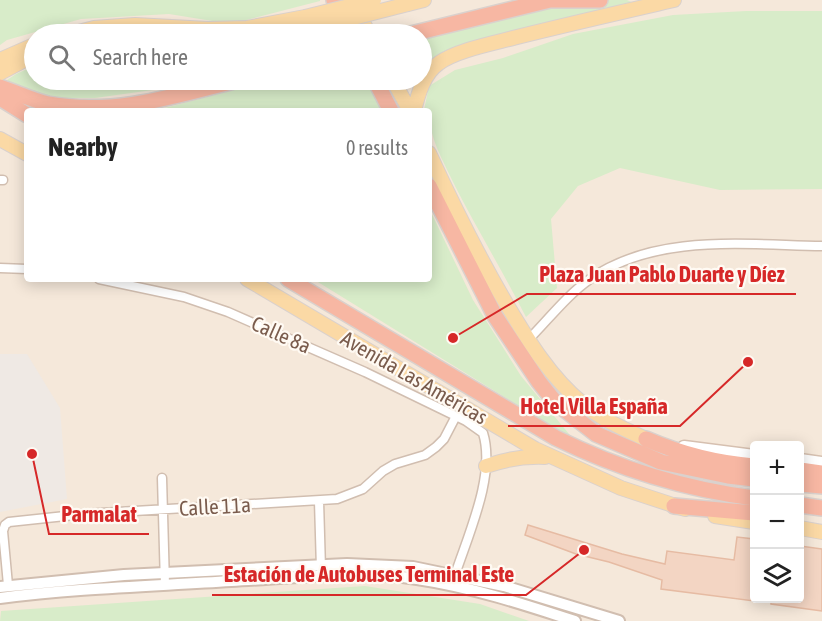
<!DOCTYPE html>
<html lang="en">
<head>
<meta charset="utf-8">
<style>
  :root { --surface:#fff; --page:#f6f6f6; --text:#222; --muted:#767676; --line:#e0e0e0 }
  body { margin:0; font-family:"Asap Condensed",sans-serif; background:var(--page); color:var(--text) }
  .controls { position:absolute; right:18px; bottom:18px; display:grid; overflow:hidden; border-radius:6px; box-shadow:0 3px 15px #0003 }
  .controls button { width:54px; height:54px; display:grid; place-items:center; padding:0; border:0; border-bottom:2px solid var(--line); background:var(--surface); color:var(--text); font:30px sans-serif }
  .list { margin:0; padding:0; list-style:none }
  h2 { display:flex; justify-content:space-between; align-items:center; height:78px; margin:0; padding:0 24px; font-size:26px }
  h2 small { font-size:20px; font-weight:400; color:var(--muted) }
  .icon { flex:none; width:33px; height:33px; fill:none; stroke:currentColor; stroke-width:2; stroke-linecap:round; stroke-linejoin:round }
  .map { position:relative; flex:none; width:822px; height:621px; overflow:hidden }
  .search { position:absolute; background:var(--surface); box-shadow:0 3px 15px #0003; left:24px; top:24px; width:408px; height:66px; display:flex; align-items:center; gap:15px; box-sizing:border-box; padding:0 21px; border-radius:33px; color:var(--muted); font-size:22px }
  .panel { position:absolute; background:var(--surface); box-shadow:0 3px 15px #0003; left:24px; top:108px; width:408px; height:174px; border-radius:6px }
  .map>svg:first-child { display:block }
</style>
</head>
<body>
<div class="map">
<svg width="822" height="621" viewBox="0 0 822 621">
  <rect width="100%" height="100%" fill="#fdf6ec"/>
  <path fill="#f5e8da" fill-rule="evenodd" d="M0 0H822V621H0ZM34 34H422V80H34ZM27 111H429V279H27ZM754 446H800V598H754Z"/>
  <path fill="#efe9e4" d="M0 354H27L60 408 67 499 0 512Z"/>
  <path fill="#d8ecc9" d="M0 0H320V1L231 24 169 14 81 19 7 40 0 45Z
    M591 0H627L638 5 456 51 422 77V36L554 4Z
    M746 11H822V189L720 190 620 168 578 186 551 219 557 288 526 317C503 272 477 229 454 184 443 160 429 138 429 111L424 110 429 86 455 70 503 58 573 34 673 15Z
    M34 66V80H197L160 89 95 98H53L12 84 7 80 16 74Z
    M272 80H367L382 111H153Z
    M429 208 473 300 521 376 574 440 313 279H429Z
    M365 586 480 604 529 621H0L1 611Z"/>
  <path fill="#f3d5c3" stroke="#e6bba3" stroke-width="1.5" d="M528 525 622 554 665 564 667 551 734 560 737 537 754 539V601L661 589 662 580 609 562 576 554 525 535Z
    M800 546 822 549V611L771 604V598H800Z"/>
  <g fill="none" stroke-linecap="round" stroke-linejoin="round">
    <g stroke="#d1beb0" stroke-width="11">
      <path id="minor" d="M0 180H3
        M0 268 27 269
        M99 279 184 297 228 312 365 372 466 421 483 433C496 475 468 535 455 575
        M528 340C548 320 566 296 590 279 656 233 746 245 822 246
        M162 478 165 585
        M319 501 321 569
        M8 585 3 531 5 525 9 522 84 514 337 499 363 489 383 471 395 464 425 455 436 447 444 439 456 416"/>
    </g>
    <g stroke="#d1beb0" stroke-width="14">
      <path id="tertiary" d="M0 587 124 575 347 564 413 567 504 586 619 621
        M0 598C76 588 154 586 231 581 292 578 356 570 417 579 471 587 523 604 575 621"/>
    </g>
    <g stroke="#d6c0b0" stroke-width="15">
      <path id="secondary" d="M684 447 754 456
        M800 460 822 463"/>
    </g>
    <g stroke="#dad1cd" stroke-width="16">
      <path id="primary" d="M408 4 424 0
        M355 7 369 34
        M71 34 94 28 135 25 208 29 247 28 305 17
        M283 34 310 29
        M0 60 34 45
        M0 73 34 55
        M393 80 410 111
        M414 111C418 94 424 73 439 63 457 50 495 43 517 37 569 24 622 12 674 0
        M0 139 27 154
        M429 153C453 205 478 256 507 305 528 340 550 377 582 403 601 419 624 429 646 439
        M247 279 535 449 621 488 685 509
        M486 466C506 459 523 456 545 457
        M715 516 754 522
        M800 528 822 532"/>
    </g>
    <g stroke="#dad1cd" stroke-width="18">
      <path id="motorway" d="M334 0 352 34
        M411 34 550 0H600
        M375 80 391 111
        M0 87C15 92 32 100 48 104 114 116 175 96 238 80
        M0 98 27 115
        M429 186 495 316 539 382 555 402 596 434 661 462 728 476 754 479
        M288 279 556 438C619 469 685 489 754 498
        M646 439C681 454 716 463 754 466
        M800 470 822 473
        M800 484 822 486
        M800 505 822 508
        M674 506 754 513"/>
    </g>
    <use href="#minor" stroke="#fff" stroke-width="8"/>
    <use href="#tertiary" stroke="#fff" stroke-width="10"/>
    <use href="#secondary" stroke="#fff" stroke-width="12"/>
    <use href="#primary" stroke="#fbd9a5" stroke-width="14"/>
    <use href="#motorway" stroke="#f7b7a3" stroke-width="15"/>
    <g stroke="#dad1cd" stroke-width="16" stroke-linecap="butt">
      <path id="primary-bridge" d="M305 17 374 0
        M310 29 408 4"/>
    </g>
    <use href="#primary-bridge" stroke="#fbd9a5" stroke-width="14"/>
  </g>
  <g text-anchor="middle" stroke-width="4.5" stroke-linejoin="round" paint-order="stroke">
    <g font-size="21" fill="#7a5c4d" stroke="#fffaf3">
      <text transform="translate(281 335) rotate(24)" y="7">Calle 8a</text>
      <text transform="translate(414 378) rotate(30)" y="7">Avenida Las Américas</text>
      <text transform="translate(215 507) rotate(-3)" y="7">Calle 11a</text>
    </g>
  </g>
  <path fill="none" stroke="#d62828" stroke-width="2" d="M453 338L527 294H796M748 362L680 426H508M32 454L49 534H149M584 550L526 595H212"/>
  <g fill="#d62828" stroke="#fffaf3" stroke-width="2">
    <circle cx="453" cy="338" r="6"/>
    <circle cx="748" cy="362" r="6"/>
    <circle cx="32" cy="454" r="6"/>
    <circle cx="584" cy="550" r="6"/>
  </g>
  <g font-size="22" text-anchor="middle" font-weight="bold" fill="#d62828" stroke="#fffaf3" stroke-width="4.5" stroke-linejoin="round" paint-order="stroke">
    <text x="662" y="282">Plaza Juan Pablo Duarte y Díez</text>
    <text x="594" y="414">Hotel Villa España</text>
    <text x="99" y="522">Parmalat</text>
    <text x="369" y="582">Estación de Autobuses Terminal Este</text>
  </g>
</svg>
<div class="controls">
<button>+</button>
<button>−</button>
<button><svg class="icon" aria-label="layers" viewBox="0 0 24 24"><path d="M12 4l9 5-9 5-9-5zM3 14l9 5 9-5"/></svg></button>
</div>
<div class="search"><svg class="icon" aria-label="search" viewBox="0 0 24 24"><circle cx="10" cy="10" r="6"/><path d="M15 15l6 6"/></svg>Search here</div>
<section class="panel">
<h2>Nearby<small>0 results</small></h2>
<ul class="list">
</ul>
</section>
</div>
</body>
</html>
